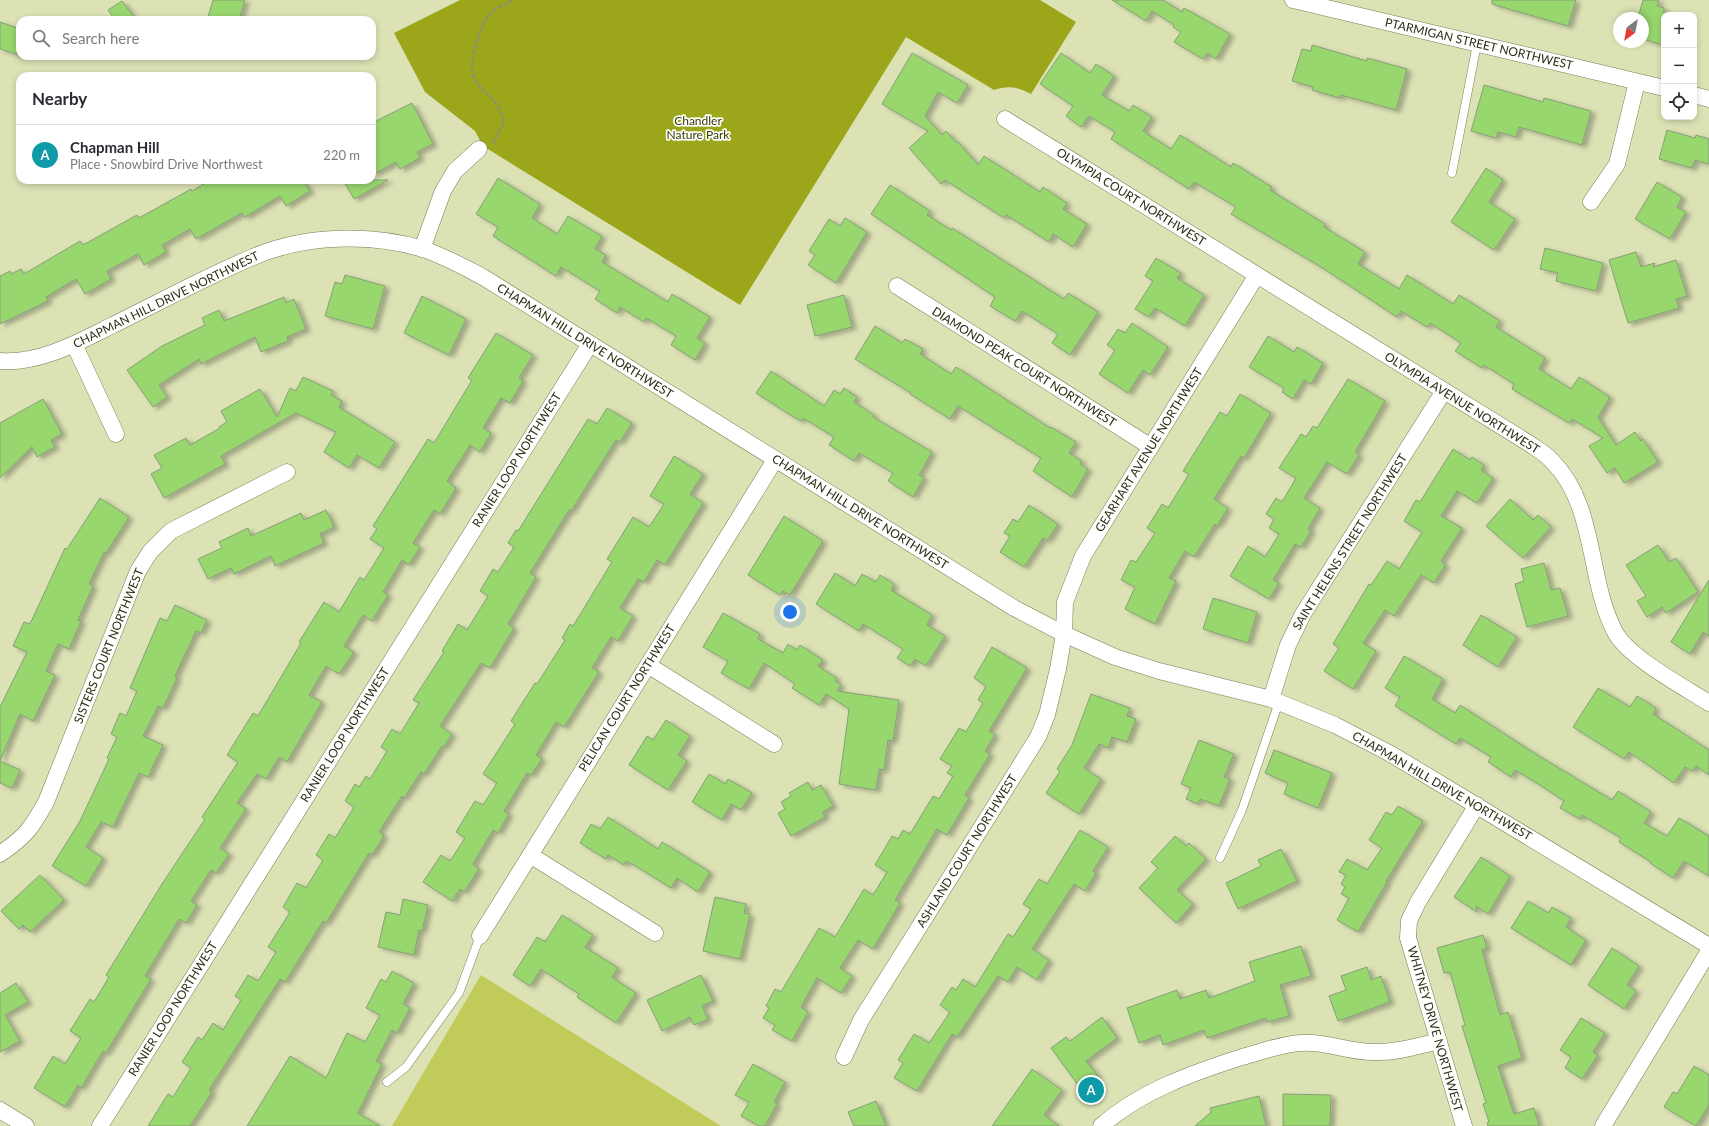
<!DOCTYPE html>
<html lang="en">
<head>
<meta charset="utf-8">
<style>
  :root { --surface:#fff; --page:#f7f7f7; --text:#2b2b33; --muted:#7c7c81; --line:#e1e1e2; --accent:#1a73e8 }
  body { margin:0; font-family:Lato,sans-serif; background:var(--page); color:var(--text) }
  .controls { position:absolute; right:12px; top:12px; display:grid; overflow:hidden; border-radius:8px; box-shadow:0 2px 6px #0003 }
  .controls button { width:36px; height:36px; display:grid; place-items:center; padding:0; border:0; border-bottom:1px solid var(--line); background:var(--surface); color:var(--text); font:20px sans-serif }
  .compass { position:absolute; left:1613px; top:12px; width:36px; height:36px; border-radius:50%; background:var(--surface); box-shadow:0 2px 6px #0003; rotate:212deg }
  .you { position:absolute; left:790px; top:612px; width:14px; height:14px; margin:-10px; border:3px solid #fff; border-radius:50%; background:#1a73e8; box-shadow:0 0 0 6px #1a73e833 }
  .badge { display:grid; place-items:center; width:26px; height:26px; border-radius:50%; background:var(--accent); color:#fff; font-size:13px; font-weight:700 }
  .pin { position:absolute; translate:-50% -50%; border:2px solid #fff; box-shadow:0 1px 4px #0006 }
  .list { margin:0; padding:0; list-style:none }
  h2 { display:flex; justify-content:space-between; align-items:center; height:52px; margin:0; padding:0 16px; font-size:17px }
  h2 small { font-size:13px; font-weight:400; color:var(--muted) }
  .list li { display:grid; grid-template-columns:26px 1fr auto; gap:12px; align-items:center; box-sizing:border-box; height:60px; padding:0 16px; border-top:1px solid var(--line) }
  .list b { display:block; font-size:15px; white-space:nowrap }
  .list p { margin:0; font-size:13px; white-space:nowrap; color:var(--muted) }
  .list em { font-size:13px; font-style:normal; color:var(--muted) }
  .icon { flex:none; width:22px; height:22px; fill:none; stroke:currentColor; stroke-width:2; stroke-linecap:round; stroke-linejoin:round }
  .map { position:relative; flex:none; width:1709px; height:1126px; overflow:hidden }
  .search { position:absolute; background:var(--surface); box-shadow:0 2px 6px #0003; left:16px; top:16px; width:360px; height:44px; display:flex; align-items:center; gap:10px; box-sizing:border-box; padding:0 14px; border-radius:12px; color:var(--muted); font-size:15px }
  .panel { position:absolute; background:var(--surface); box-shadow:0 2px 6px #0003; left:16px; top:72px; width:360px; height:112px; border-radius:12px }
  .map>svg:first-child { display:block }
</style>
</head>
<body>
<div class="map">
<svg width="1709" height="1126" viewBox="0 0 1709 1126">
  <defs>
    <filter id="shadow"><feDropShadow dx="4.5" dy="2.5" stdDeviation="2" flood-color="#0004"/></filter>
  </defs>
  <rect width="100%" height="100%" fill="#dce2b4"/>
  <path fill="#c0cb5a" d="M481 975 721 1126H392Z"/>
  <path fill="#9ca61b" d="M460 0H1040L1076 22 1031 94C1017 87 1009 85 994 90L906 37 740 305 483 146 475 131 425 92 394 33Z"/>
  <path fill="#98d66e" stroke="#879f79" filter="url(#shadow)" d="M213 0H245L239 20H207Z
    M1112 0H1163L1182 12 1184 8 1230 34 1216 59 1207 53 1203 59 1174 42 1181 32 1173 27 1174 25 1152 11 1146 21Z
    M1492 0H1576L1568 26 1492 4Z
    M1643 0H1659L1657 6 1664 8V45L1643 39V18H1638Z
    M122 1 136 20H115L108 10Z
    M0 22 20 29V55L0 49Z
    M1312 45 1367 61V58L1407 69 1396 110 1341 95 1340 98 1312 90 1313 87 1292 81 1302 49 1311 51Z
    M912 53 968 85 957 103 938 92 925 116 942 135 946 131 957 143 958 142 978 165 984 156 1040 192 1043 187 1067 203 1063 209 1087 224 1073 247 1053 234 1049 242 1006 215 1004 218 945 180 941 184 909 148 928 131 882 104Z
    M1061 53 1090 73 1096 64 1114 76 1102 95 1129 111 1133 105 1152 117 1143 131 1171 149 1180 135 1231 167 1233 163 1272 187 1270 190 1325 224 1324 227 1365 252 1358 264 1399 289 1407 275 1453 304 1459 295 1500 321 1496 327 1545 358 1539 369 1571 389 1579 377 1610 397 1598 417 1616 445 1635 432 1641 441 1643 439 1658 462 1624 483 1615 468 1607 473 1589 446 1603 438 1572 419 1569 423 1512 389 1514 384 1484 365 1482 368 1455 351 1461 343 1430 323 1427 327 1401 311 1397 317 1321 267 1231 214 1236 207 1194 182 1189 189 1111 139 1115 132 1089 116 1081 127 1066 116 1073 106 1040 84Z
    M1484 85 1543 102 1544 98 1591 111 1582 145 1519 127 1516 137 1498 132 1496 138 1471 131Z
    M412 103 433 144 417 152 420 158 400 169 396 162 372 175V123Z
    M1667 130 1695 138 1696 135 1709 139V164L1695 160 1692 168 1659 159Z
    M1486 168 1503 180 1489 202 1515 219 1494 250 1451 222Z
    M498 178 540 204 532 218 557 234 568 216 602 236 595 249 606 255 602 262 668 302 672 294 710 317 697 338 705 343 695 360 671 345 676 336 646 318 644 322 620 307 617 313 595 299 600 291 561 267 556 276 493 236 498 227 476 214Z
    M210 180H303L310 191 286 206 280 196 245 217 242 213 196 239 190 229 162 245 166 252 144 265 138 254 107 271 111 279 85 294 76 279 46 297 48 301 0 324V276L10 271 11 274 21 269 24 274 80 241 83 245 137 215 139 218 191 189 192 191Z
    M343 180H388L354 199Z
    M1657 182 1682 197 1677 207 1686 212 1670 239 1635 219Z
    M890 185 930 211 927 215 951 230 952 228 1064 299 1068 293 1098 312 1070 355 1052 343 1058 334 1022 311 1015 321 990 306 995 297 871 214Z
    M845 218 867 232 836 283 808 265 815 255 809 251 829 219 840 226Z
    M1545 248 1603 263 1596 291 1556 281 1558 273 1540 269Z
    M1636 252 1641 267 1655 263 1653 267 1676 260 1687 296 1676 299 1679 308 1628 323 1609 260Z
    M1156 258 1181 273 1177 278 1204 295 1185 326 1155 308 1149 317 1135 309 1153 281 1145 276Z
    M345 275 385 286 373 329 325 316 335 282 342 284Z
    M844 295 852 327 815 336 807 305Z
    M422 296 466 319 449 355 404 333Z
    M284 297 286 303 294 299 306 329 287 337 288 341 261 352 255 337 201 364 199 359 159 385 167 397 153 407 127 370 162 346 205 325 202 318 219 310 224 321Z
    M1132 323 1168 347 1150 375 1143 370 1128 393 1099 374 1115 350 1107 345 1118 329 1125 333Z
    M875 326 902 343 905 339 923 349 920 354 951 374 956 367 1050 428 1051 427 1076 442 1069 453 1082 461 1080 464 1088 469 1072 497 1033 471 1041 458 958 406 950 419 910 394 911 393 855 359Z
    M496 333 533 355 519 378 523 381 510 403 501 398 483 428 491 433 480 452 470 445 447 481 456 488 440 514 434 510 413 543 420 547 409 565 402 560 383 592 388 595 372 621 363 615 344 646 354 652 339 674 326 666 309 695 322 702 287 762 279 757 266 779 257 774 237 803 246 809 220 848 229 854 216 873 211 870 191 901 197 905 186 923 179 919 145 976 151 979 106 1053 103 1051 81 1088 78 1085 65 1107 34 1088 53 1056 65 1064 81 1038 70 1031 90 999 94 1002 109 977 106 975 162 884 205 819 202 817 238 762 227 755 253 713 258 716 301 643 299 642 324 602 339 612 360 577 364 580 384 548 370 539 377 529 373 526 428 439 434 443 472 380 468 378Z
    M1268 336 1294 352 1297 347 1323 363 1311 384 1304 380 1293 399 1282 392 1284 388 1249 367Z
    M771 371 824 406 834 390 840 394 844 388 857 397 854 402 874 415 873 417 932 452 919 475 924 478 913 497 888 481 893 473 859 453 854 461 829 445 834 437 803 418 801 421 792 416 756 393Z
    M303 377 333 391 331 395 342 401 339 407 395 442 379 468 357 455 349 468 324 452 336 432 296 413 221 456 225 464 164 498 151 474 162 468 154 455 186 438 190 445 220 428 219 427 227 422 221 411 260 389 277 417 290 388 296 391Z
    M1348 379 1385 401 1355 452 1359 455 1347 474 1327 462 1304 498 1320 508 1308 529 1311 531 1301 547 1295 544 1273 580 1279 583 1269 599 1230 576 1248 546 1265 557 1279 534 1269 528 1274 519 1266 514 1276 498 1282 502 1296 478 1279 468 1301 434 1306 437 1313 426 1317 428Z
    M1240 394 1271 413 1244 458 1241 456 1214 499 1228 508 1217 526 1215 524 1194 557 1185 551 1169 578 1176 581 1155 624 1125 609 1135 587 1121 580 1131 560 1136 562 1155 533 1147 528 1162 504 1168 508 1189 474 1183 471 1200 444 1220 412 1227 416Z
    M43 399 62 434 51 440 55 447 37 457 32 447 0 478V423Z
    M607 408 632 423 620 442 616 440 571 511 569 510 530 573 536 577 508 624 514 628 490 668 481 663 440 726 452 734 444 747 442 746 424 774 421 772 404 798 402 796 379 832 384 836 372 855 369 853 326 923 323 921 285 982 280 979 209 1090 212 1092 190 1126H148L168 1094 173 1097 191 1068 182 1062 198 1037 202 1040 213 1023 223 1030 241 1000 235 996 248 975 258 981 276 952 268 947 290 912 283 907 297 883 306 888 323 860 316 855 329 834 335 838 354 807 345 801 355 784 359 787 366 776 370 779 387 751 381 747 392 729 400 734 419 703 413 700 444 652 442 651 458 624 467 630 488 596 480 591 493 569 498 572 514 547 508 543 516 530 518 531 588 419 597 424Z
    M1453 449 1470 460 1472 457 1484 465 1481 470 1493 478 1477 503 1457 491 1441 516 1462 528 1441 561 1445 565 1434 583 1421 575 1394 616 1385 610 1363 643 1376 651 1353 689 1324 671 1339 648 1333 644 1369 584 1371 585 1387 561 1399 569 1422 532 1404 521 1416 500 1420 502Z
    M674 456 703 474 690 494 703 503 665 565 657 560 644 582 638 579 620 608 633 616 618 641 611 637 592 668 599 672 564 727 556 722 536 755 542 759 531 775 527 773 504 811 509 814 498 833 493 830 473 864 479 869 464 892 460 889 452 901 423 882 441 855 450 861 465 838 456 832 475 801 483 805 497 783 483 774 515 724 511 721 535 683 537 684 565 640 562 638 570 624 573 626 612 562 607 559 633 517 649 527 664 504 650 496Z
    M100 498 129 517 106 553 104 552 89 584 93 586 78 620 81 621 69 649 58 644 46 671 55 675 33 721 20 714 0 761V707L27 652 13 646 24 622 30 624 65 548 67 549Z
    M1510 499 1533 520 1538 515 1551 527 1523 558 1486 526Z
    M1029 505 1058 524 1047 541 1043 538 1024 567 1000 552 1010 536 1004 533 1013 519 1018 522Z
    M326 510 334 527 320 534 324 543 275 566 271 556 234 574 231 568 208 579 198 559 222 548 219 542 248 528 251 536 301 513 304 520Z
    M784 516 823 541 790 595 783 591 780 595 748 575Z
    M1658 545 1669 562 1676 558 1698 592 1666 613 1662 607 1647 617 1637 601 1646 596 1626 565Z
    M1544 563 1551 590 1560 588 1568 616 1527 627 1515 584 1524 581 1521 569Z
    M835 573 855 586 862 574 876 582 880 575 894 584 891 590 932 615 927 625 945 636 926 666 915 659 910 666 897 658 903 649 863 624 859 631 816 604Z
    M1709 580V636L1703 632 1690 654 1671 642Z
    M1213 598 1257 612 1248 643 1203 629Z
    M175 605 207 620 201 633 196 631 175 676 177 678 163 708 158 706 143 736 163 745 148 777 139 773 113 827 101 822 86 847 103 858 86 886 52 866 80 821 109 759 107 758 117 737 111 734 120 713 126 716 137 691 130 688 160 618 167 621Z
    M723 613 760 634 758 639 783 653 788 644 797 650 800 645 823 660 818 666 837 678 835 681 841 685 837 691 899 700 893 741 888 740 884 770 879 769 876 790 839 784 849 709 826 694 819 705 792 688 795 684 764 663 749 689 721 673 728 661 703 647Z
    M1481 615 1517 637 1498 667 1463 645Z
    M992 647 1027 668 989 731 995 735 985 751 990 754 965 795 969 798 947 835 937 829 895 900 900 903 873 949 858 940 840 968 852 976 841 993 817 978 801 1007 808 1012 792 1041 772 1030 775 1025 763 1018 769 1008 766 1006 775 989 781 992 819 928 835 937 864 889 873 895 887 872 875 865 892 836 898 839 903 830 910 834 933 796 939 799 953 776 947 773 952 766 940 759 959 728 966 732 983 703 978 700 986 686 974 678Z
    M1404 656 1443 679 1432 699 1455 713 1460 705 1534 753 1612 800 1618 791 1651 812 1644 823 1667 836 1679 818 1709 836V876L1684 861 1673 878 1650 863 1651 862 1619 842 1621 838 1582 815 1580 819 1560 808 1564 801 1543 787 1515 770 1511 777 1488 762 1491 757 1460 738 1456 744 1395 706 1400 697 1385 688Z
    M1598 688 1630 707 1637 696 1656 708 1653 714 1709 750V775L1696 766 1692 771 1685 767 1674 783 1629 752 1624 759 1573 727Z
    M1091 694 1130 708 1127 716 1136 719 1127 742 1112 737 1108 748 1099 744 1084 768 1101 779 1079 814 1046 793 1060 771 1057 769 1072 745Z
    M666 720 690 736 678 755 687 761 668 790 629 765 647 736 653 740Z
    M1199 740 1234 754 1224 777 1230 779 1219 806 1200 799 1198 804 1186 799 1191 788 1181 784Z
    M1274 750 1332 773 1318 808 1284 794 1288 783 1265 773Z
    M0 761 20 770 12 788 0 783Z
    M709 774 725 784 728 779 752 793 741 810 731 804 722 820 692 802Z
    M808 782 812 790 821 785 833 806 823 812 825 817 791 836 778 813 785 809 781 802 791 796 789 793Z
    M1398 806 1423 821 1386 881 1387 882 1358 932 1337 920 1349 898 1341 894 1345 887 1341 884 1346 875 1339 872 1347 859 1367 870 1382 848 1369 840 1386 812 1392 815Z
    M608 817 658 849 662 842 710 872 698 892 677 878 671 888 634 865 626 861 624 865 608 855 606 859 580 843 591 824 600 829Z
    M1080 830 1108 847 1093 871 1096 873 1085 891 1074 884 1032 949 1049 960 1037 980 1017 967 1008 982 998 976 957 1037 952 1034 917 1091 894 1078 903 1063 898 1060 914 1034 929 1043 950 1012 940 1005 952 987 956 990 963 979 975 987 1008 934 1013 937 1031 909 1023 904 1039 879 1047 884Z
    M1175 836 1186 846 1189 843 1206 859 1177 890 1193 904 1176 923 1139 888 1158 868 1151 862Z
    M1281 849 1297 881 1238 909 1226 883 1261 866 1258 860Z
    M1481 857 1510 876 1488 914 1476 906 1477 912 1454 897Z
    M40 875 64 900 30 932 23 925 19 929 1 911Z
    M715 897 746 904 744 913 750 914 740 959 703 951Z
    M403 899 428 905 422 931 419 930 414 955 378 947 386 912 400 915Z
    M1528 901 1548 913 1552 907 1571 918 1566 927 1586 940 1571 965 1511 928Z
    M562 915 593 935 585 947 618 968 612 977 636 993 616 1023 577 997 579 994 541 969 530 986 513 975 537 937 545 942Z
    M1483 935 1487 948 1482 950 1500 1015 1508 1012 1522 1058 1498 1066 1514 1114 1534 1108 1539 1126H1488L1487 1123 1489 1122 1483 1104 1486 1103 1462 1026 1465 1025 1450 972 1444 973 1437 948Z
    M1301 946 1311 976 1280 985 1289 1016 1267 1022 1266 1018 1207 1038 1204 1030 1163 1045 1160 1035 1139 1043 1127 1008 1177 990 1180 999 1206 990 1209 998 1255 981 1249 962Z
    M1612 948 1639 966 1627 985 1636 991 1624 1009 1588 985Z
    M1367 967 1371 980 1381 976 1390 1002 1338 1021 1329 996 1346 990 1341 976Z
    M392 971 414 983 403 1004 410 1008 397 1033 392 1030 376 1061 382 1064 358 1113 380 1126H247L290 1056 326 1078 347 1033 365 1042 380 1015 366 1008 381 979 386 982Z
    M701 975 713 1001 702 1006 708 1019 694 1025 690 1017 662 1031 647 1000Z
    M16 983 28 1002 5 1015 20 1041 0 1052V993Z
    M1102 1017 1117 1038 1086 1061 1098 1076 1081 1089 1051 1048 1066 1037 1070 1041Z
    M1581 1018 1605 1033 1593 1052 1598 1055 1582 1079 1565 1068 1571 1057 1560 1050Z
    M753 1064 785 1082 774 1102 777 1104 765 1126H759L741 1116 749 1102 735 1095Z
    M1694 1066 1709 1075V1105L1696 1126 1664 1107 1673 1092 1677 1094Z
    M1032 1069 1062 1090 1044 1115 1059 1126H992Z
    M1283 1094 1331 1095 1330 1126H1283Z
    M1259 1096 1266 1126H1195L1211 1112 1210 1108Z
    M876 1101 886 1126H854L848 1112Z"/>
  <g fill="none" stroke-linecap="round" stroke-linejoin="round">
    <g stroke="#787d53" stroke-width="9">
      <path id="service" d="M1452 173 1477 44
        M1220 858 1242 810 1279 702
        M387 1082 406 1067 459 993 480 936"/>
    </g>
    <g stroke="#787d53" stroke-width="17">
      <path id="minor" d="M1293 0 1664 88
        M1694 95 1709 99
        M1005 119 1530 444C1537 449 1546 454 1552 461 1597 506 1587 579 1615 632 1628 657 1684 687 1709 703
        M1591 202 1617 164 1637 82
        M422 249 443 191 455 171 479 149
        M897 286 1151 447
        M74 344 116 434
        M0 361C39 364 77 343 111 326 158 303 205 277 253 257 304 235 370 233 423 249 444 256 464 267 483 277L1014 608 1064 634 1115 657 1159 671 1271 699 1335 725 1391 754 1709 946
        M648 665 774 744
        M1271 699 1288 645 1303 614 1444 391
        M0 854C26 836 31 829 46 802L138 571 150 552 171 531 287 472
        M530 855 655 933
        M480 936 775 460
        M844 1057 861 1020 1038 737 1047 715 1058 669 1064 634 1065 602 1083 556 1257 275
        M0 1110 26 1126
        M100 1126 590 344
        M1101 1126C1141 1091 1192 1073 1242 1057 1261 1052 1281 1044 1301 1043 1326 1041 1348 1052 1373 1052 1395 1053 1417 1046 1439 1041
        M1464 1126 1408 938 1409 921 1418 902 1477 805
        M1603 1126 1709 951"/>
    </g>
    <path stroke="#8d9170" stroke-width="2.5" stroke-dasharray="4 2" stroke-linecap="butt" d="M493 143 504 123C499 97 485 97 474 78 467 65 480 24 490 14 495 8 506 4 514 0"/>
    <use href="#service" stroke="#fff" stroke-width="8"/>
    <use href="#minor" stroke="#fff" stroke-width="16"/>
  </g>
  <g text-anchor="middle" stroke-width="3.5" stroke-linejoin="round" paint-order="stroke">
    <g font-size="12" fill="#2c2e1c" stroke="#fefffa">
      <text transform="translate(1479 44) rotate(13)" y="4">PTARMIGAN STREET NORTHWEST</text>
      <text transform="translate(1131 197) rotate(32)" y="4">OLYMPIA COURT NORTHWEST</text>
      <text transform="translate(166 300) rotate(-26)" y="4">CHAPMAN HILL DRIVE NORTHWEST</text>
      <text transform="translate(585 341) rotate(32)" y="4">CHAPMAN HILL DRIVE NORTHWEST</text>
      <text transform="translate(1024 367) rotate(32)" y="4">DIAMOND PEAK COURT NORTHWEST</text>
      <text transform="translate(1462 403) rotate(32)" y="4">OLYMPIA AVENUE NORTHWEST</text>
      <text transform="translate(1149 450) rotate(-58)" y="4">GEARHART AVENUE NORTHWEST</text>
      <text transform="translate(517 460) rotate(-58)" y="4">RANIER LOOP NORTHWEST</text>
      <text transform="translate(860 512) rotate(32)" y="4">CHAPMAN HILL DRIVE NORTHWEST</text>
      <text transform="translate(1350 542) rotate(-58)" y="4">SAINT HELENS STREET NORTHWEST</text>
      <text transform="translate(109 646) rotate(-68)" y="4">SISTERS COURT NORTHWEST</text>
      <text transform="translate(627 698) rotate(-58)" y="4">PELICAN COURT NORTHWEST</text>
      <text transform="translate(345 735) rotate(-58)" y="4">RANIER LOOP NORTHWEST</text>
      <text transform="translate(1442 786) rotate(30)" y="4">CHAPMAN HILL DRIVE NORTHWEST</text>
      <text transform="translate(967 851) rotate(-58)" y="4">ASHLAND COURT NORTHWEST</text>
      <text transform="translate(173 1009) rotate(-58)" y="4">RANIER LOOP NORTHWEST</text>
      <text transform="translate(1435 1029) rotate(74)" y="4">WHITNEY DRIVE NORTHWEST</text>
    </g>
    <g font-size="12" fill="#383c06" stroke="#fefffa">
      <text x="698" y="125">Chandler<tspan x="698" dy="14">Nature Park</tspan></text>
    </g>
  </g>
</svg>
<div class="controls">
<button>+</button>
<button>−</button>
<button><svg class="icon" aria-label="locate" viewBox="0 0 24 24"><circle cx="12" cy="12" r="6"/><path d="M12 2v4M12 18v4M2 12h4M18 12h4"/></svg></button>
</div>
<svg class="compass" viewBox="-18 -18 36 36"><path d="M0-13l5 13h-10z" fill="#e53935"/><path d="M0 13l5-13h-10z" fill="#7c7c81"/></svg>
<div class="you"></div>
<div class="pin badge" style="left:1091px;top:1090px;background:#0f9aa8">A</div>
<div class="search"><svg class="icon" aria-label="search" viewBox="0 0 24 24"><circle cx="10" cy="10" r="6"/><path d="M15 15l6 6"/></svg>Search here</div>
<section class="panel">
<h2>Nearby<small></small></h2>
<ul class="list">
<li><span class="badge" style="background:#0f9aa8">A</span><div><b>Chapman Hill</b><p>Place · Snowbird Drive Northwest</p></div><em>220 m</em></li>
</ul>
</section>
</div>
</body>
</html>
